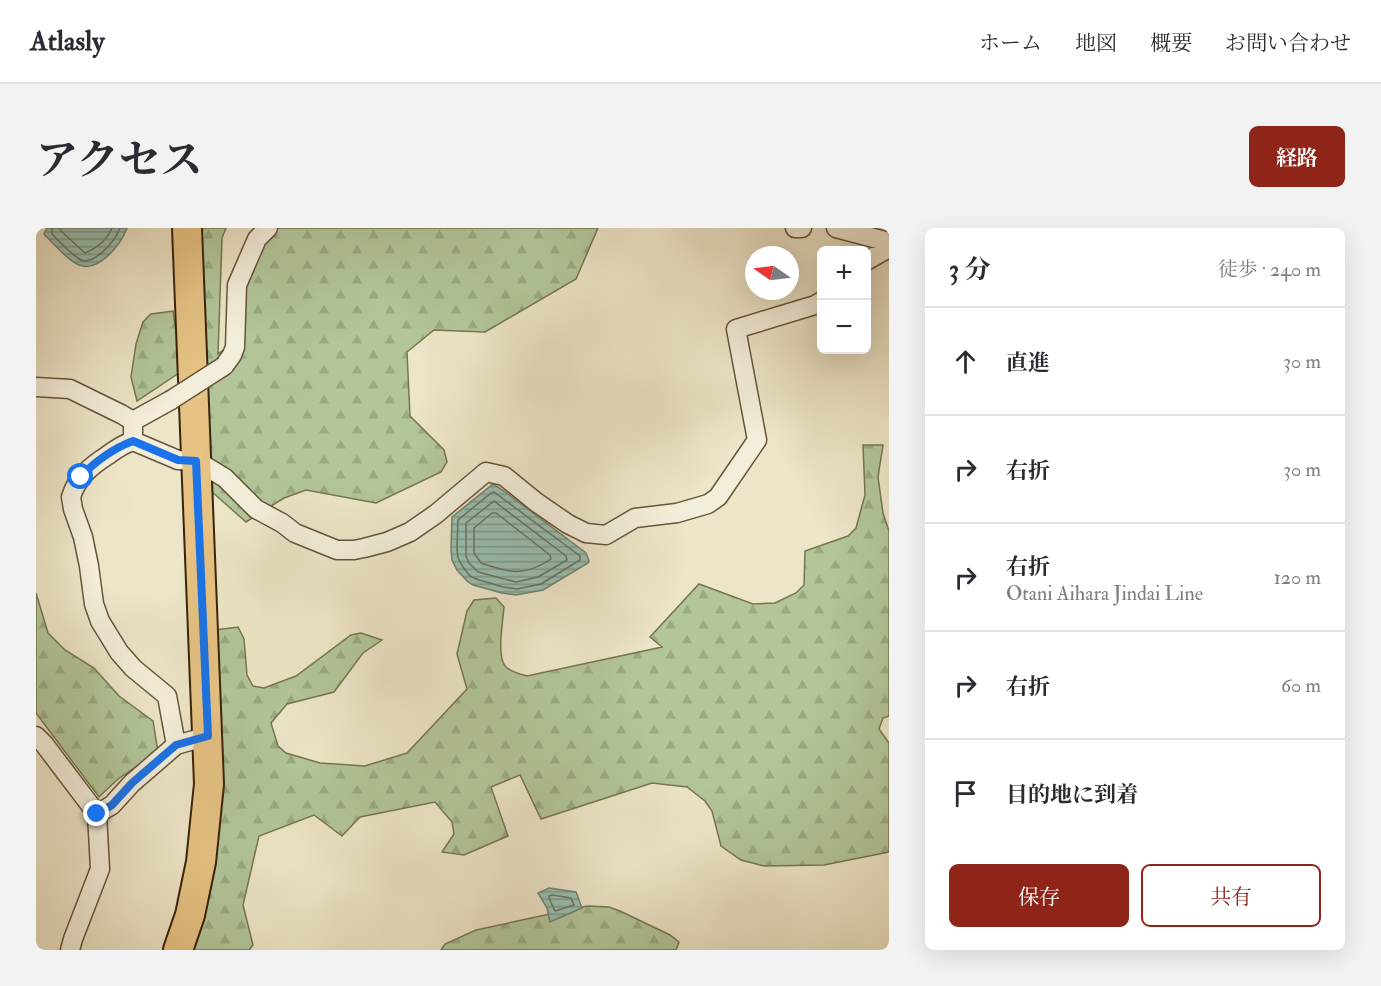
<!DOCTYPE html>
<html lang="ja">
<head>
<meta charset="utf-8">
<style>
  :root { --surface:#fff; --page:#f2f2f3; --text:#2b2b33; --muted:#7c7c81; --line:#e1e1e2; --accent:#8f2418 }
  body { margin:0; font-family:"IM FELL Double Pica","Noto Serif JP",serif; background:var(--page); color:var(--text) }
  .controls { position:absolute; right:18px; top:18px; display:grid; overflow:hidden; border-radius:9px; box-shadow:0 6px 24px #0002 }
  .controls button { width:54px; height:54px; display:grid; place-items:center; padding:0; border:0; border-bottom:2px solid var(--line); background:var(--surface); color:var(--text); font:30px sans-serif }
  .compass { position:absolute; left:709px; top:18px; width:54px; height:54px; border-radius:50%; background:var(--surface); box-shadow:0 6px 24px #0002; rotate:284deg }
  .stop { position:absolute; width:18px; height:18px; margin:-14px; border:4px solid #1a73e8; border-radius:50%; background:#fff }
  .stop.end { background:#1a73e8; border-color:#fff; box-shadow:0 2px 6px #0008 }
  .list { margin:0; padding:0; list-style:none }
  h2 { display:flex; justify-content:space-between; align-items:center; height:78px; margin:0; padding:0 24px; font-size:26px }
  h2 small { font-size:20px; font-weight:400; color:var(--muted) }
  .list li { display:grid; grid-template-columns:39px 1fr auto; gap:18px; align-items:center; box-sizing:border-box; height:108px; padding:0 24px; border-top:2px solid var(--line) }
  .list b { display:block; font-size:22px; white-space:nowrap }
  .list p { margin:0; font-size:20px; white-space:nowrap; color:var(--muted) }
  .list em { font-size:20px; font-style:normal; color:var(--muted) }
  .actions { display:flex; gap:12px; padding:18px 24px }
  .actions a { flex:1; padding:14px 0; border:2px solid var(--accent); border-radius:9px; text-align:center; font-size:21px; color:var(--accent) }
  .actions .main { background:var(--accent); color:#fff }
  .icon { flex:none; width:33px; height:33px; fill:none; stroke:currentColor; stroke-width:2; stroke-linecap:round; stroke-linejoin:round }
  .map { position:relative; flex:none; width:853px; height:722px; overflow:hidden; border-radius:9px }
  header { display:flex; align-items:center; gap:36px; box-sizing:border-box; height:84px; padding:0 30px; background:var(--surface); border-bottom:2px solid var(--line) }
  header strong { font-size:28px }
  nav { display:flex; gap:33px; margin-inline-start:auto; font-size:21px }
  .intro { display:flex; align-items:center; justify-content:space-between; box-sizing:border-box; height:144px; padding:0 36px }
  h1 { margin:0; font-size:42px }
  .button { padding:15px 27px; border-radius:9px; background:var(--accent); color:#fff; font-size:21px; font-weight:700 }
  main { display:flex; gap:36px; padding:0 36px }
  aside { flex:1; background:var(--surface); border-radius:9px; box-shadow:0 6px 24px #0002 }
  .map>svg:first-child { display:block }
</style>
</head>
<body>
<header>
<strong>Atlasly</strong>
<nav><a>ホーム</a><a>地図</a><a>概要</a><a>お問い合わせ</a></nav>
</header>
<div class="intro"><h1>アクセス</h1><a class="button">経路</a></div>
<main>
<div class="map">
<svg width="853" height="722" viewBox="0 0 853 722">
  <defs>
    <pattern id="forest-firs" width="22" height="20" patternUnits="userSpaceOnUse" patternTransform="scale(1.5)"><rect width="22" height="20" fill="#b2c69a"/><path d="M5 1l3.5 6h-7zM16 11l3.5 6h-7z" fill="#9aaa83"/></pattern>
    <pattern id="water-rules" width="6" height="5" patternUnits="userSpaceOnUse" patternTransform="scale(1.5)"><rect width="6" height="5" fill="#99bfb2"/><path d="M0 2.5h6" fill="none" stroke="#7e9b8f"/></pattern>
  </defs>
  <rect width="100%" height="100%" fill="#ede5c8"/>
  <filter id="stains"><feTurbulence type="fractalNoise" baseFrequency=".00333" numOctaves="4"/><feColorMatrix values="0 0 0 0 .2 0 0 0 0 .09 0 0 0 0 .02 0 0 0 .5 -.17"/></filter>
  <radialGradient id="worn" r=".72"><stop offset=".6" stop-color="#630" stop-opacity="0"/><stop offset="1" stop-color="#630" stop-opacity=".3"/></radialGradient>
  <path fill="url(#forest-firs)" stroke="#767552" stroke-width="1.5" d="M164 0H190L186 10 182 126 209 105 210 57 219 22 239 0H562L540 51 449 104 398 102 371 124 374 188 408 222 411 234 405 244 340 275 270 262 248 270 210 294 175 263Z
    M137 83 146 143 101 173 95 149 100 116 107 94 115 86Z
    M827 217H847L842 249 847 285 853 303V488L847 490 843 501 853 515V624L788 637 728 638 705 632 685 618 676 583 669 573 651 559 616 555 505 591 484 547 455 559 472 608 428 627 406 624 418 606 416 594 399 574 324 589 306 608 278 587 223 608 207 677 217 717 213 722H154L179 402 202 399 208 411 211 447 217 458 228 460 260 448 315 407 325 405 346 412 327 425 298 464 251 476 235 495 242 518 250 525 284 535 329 538 371 525 431 461 421 426 431 383 438 372 460 370 468 379C467 393 460 430 470 439 475 444 484 446 491 448L626 419 614 409 663 356 717 376 739 375 760 365 768 357 769 323 812 308 820 300 829 267Z
    M0 365 12 405 29 422 58 440 83 468 117 493 122 524 82 551 63 569 0 485Z
    M551 678 573 679 584 683 634 707 643 714 640 722H405L409 716 440 702Z"/>
  <path fill="url(#water-rules)" stroke="#73816e" stroke-width="1.5" d="M11 0H91C85 16 63 45 43 37 32 33 17 15 8 6Z
    M457 256 468 263 550 325 553 333 552 335 507 362 480 367 466 365 437 357 431 353 421 342 416 332 415 321 416 289Z
    M513 660 540 664 546 680 514 694 511 680 502 665Z"/>
  <g fill="none" stroke-linecap="round" stroke-linejoin="round">
    <path stroke="#69725e" stroke-width="1.5" d="M16 0V6C23 13 37 28 45 32 60 37 80 11 84 0
      M24 0 25 3 49 25C61 20 71 12 76 0
      M458 264 544 328V332L505 356 481 361 467 359 440 351 434 348 427 339 422 330 421 320 422 292 455 265Z
      M458 273 530 328 531 332 502 349 480 354 442 344 433 335 430 328V295Z
      M456 285H460L514 327 515 331C488 349 474 345 445 335L438 325V300Z
      M516 667 535 670 538 677 519 683 513 670V668Z"/>
    <g stroke="#665439" stroke-width="21">
      <path id="street" d="M759 0H766
        M800 0 853 14
        M830 33 853 20
        M188 138 196 127 199 119 201 57 221 11 232 0
        M0 159 34 161 85 186 97 193
        M97 193V213L142 232 161 233 189 250 220 281 246 295 259 305 301 322H318L328 320 351 314 374 304 400 286 450 244 468 248 500 274 532 296 550 305 570 307 599 290 641 285 672 276 682 269 721 212 700 101 779 77 786 73
        M97 193 135 172
        M97 213C88 216 80 221 72 227 55 238 41 249 35 269L37 281 47 309 53 338 58 376 64 393 83 424 97 440 131 468 140 517
        M0 508 8 516 61 586 64 641 37 711 34 722
        M61 586 76 577 96 555 140 517 172 508"/>
    </g>
    <g stroke="#392409" stroke-width="32">
      <path id="primary" d="M142 722 154 687 165 634 173 556 151 0"/>
    </g>
    <use href="#street" stroke="#f3eedb" stroke-width="18"/>
    <use href="#primary" stroke="#e6c284" stroke-width="28"/>
    <g stroke="#665439" stroke-width="21" stroke-linecap="butt">
      <path id="street-bridge" d="M135 172 188 138"/>
    </g>
    <use href="#street-bridge" stroke="#f3eedb" stroke-width="18"/>
  </g>
  <g fill="none" stroke-linecap="round" stroke-linejoin="round">
    <path stroke="#1a73e8" stroke-width="8" d="M45 249C58 234 78 220 97 213L142 232 160 233 172 508 140 517 96 555 76 577 61 586"/>
  </g>
  <rect width="100%" height="100%" filter="url(#stains)"/>
  <rect width="100%" height="100%" fill="url(#worn)"/>
</svg>
<div class="controls">
<button>+</button>
<button>−</button>
</div>
<svg class="compass" viewBox="-18 -18 36 36"><path d="M0-13l5 13h-10z" fill="#e53935"/><path d="M0 13l5-13h-10z" fill="#7c7c81"/></svg>
<div class="stop" style="left:45px;top:249px"></div>
<div class="stop end" style="left:61px;top:586px"></div>
</div>
<aside>
<h2>3 分<small>徒歩 · 240 m</small></h2>
<ul class="list">
<li><svg class="icon" aria-label="ahead" viewBox="0 0 24 24"><path d="M12 20V5M6 11l6-6 6 6"/></svg><div><b>直進</b></div><em>30 m</em></li>
<li><svg class="icon" aria-label="right" viewBox="0 0 24 24"><path d="M7 20v-9h11M14 6l5 5-5 5"/></svg><div><b>右折</b></div><em>30 m</em></li>
<li><svg class="icon" aria-label="right" viewBox="0 0 24 24"><path d="M7 20v-9h11M14 6l5 5-5 5"/></svg><div><b>右折</b><p>Otani Aihara Jindai Line</p></div><em>120 m</em></li>
<li><svg class="icon" aria-label="right" viewBox="0 0 24 24"><path d="M7 20v-9h11M14 6l5 5-5 5"/></svg><div><b>右折</b></div><em>60 m</em></li>
<li><svg class="icon" aria-label="arrive" viewBox="0 0 24 24"><path d="M6 21V4h12l-3 4 3 4H6"/></svg><div><b>目的地に到着</b></div></li>
</ul>
<div class="actions"><a class="main">保存</a><a>共有</a></div>
</aside>
</main>
</body>
</html>
